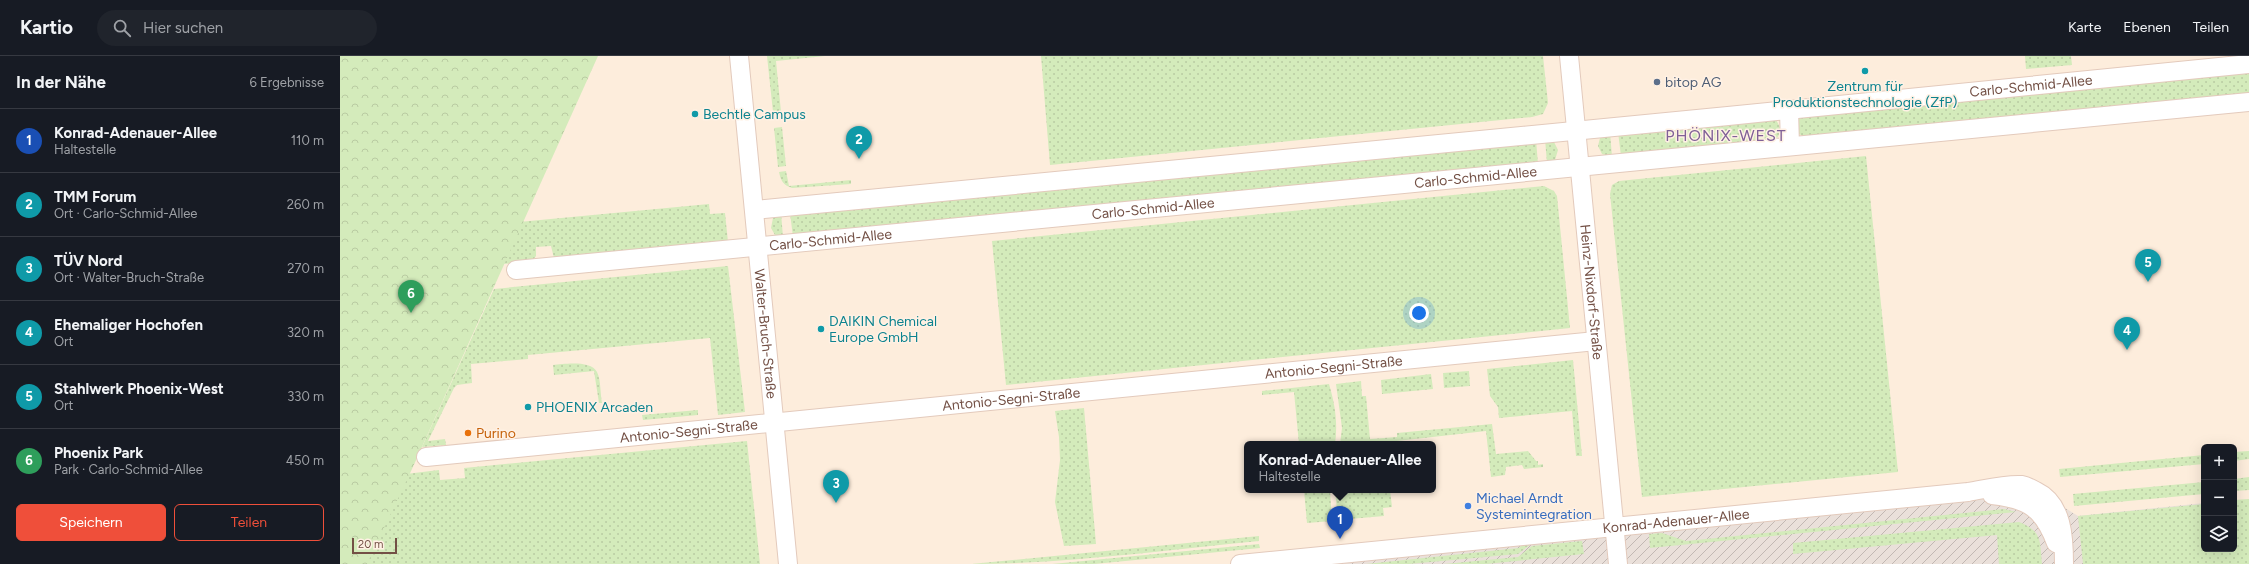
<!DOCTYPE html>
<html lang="de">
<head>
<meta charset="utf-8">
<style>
  :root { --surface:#171b24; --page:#20242c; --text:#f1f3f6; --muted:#9ea1a6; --line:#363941; --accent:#ef4f3a }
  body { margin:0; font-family:Figtree,sans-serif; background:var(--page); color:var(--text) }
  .controls { position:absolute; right:12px; bottom:12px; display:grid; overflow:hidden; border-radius:6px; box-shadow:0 4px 16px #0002 }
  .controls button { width:36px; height:36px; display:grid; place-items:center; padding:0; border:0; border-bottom:1px solid var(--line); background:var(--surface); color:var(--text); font:20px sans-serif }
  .scale { position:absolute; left:12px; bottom:10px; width:45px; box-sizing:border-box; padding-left:4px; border:2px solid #735045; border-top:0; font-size:11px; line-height:14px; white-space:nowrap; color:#735045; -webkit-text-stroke:3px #fff1e4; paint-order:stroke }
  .you { position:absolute; left:1079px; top:257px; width:14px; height:14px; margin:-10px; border:3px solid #fff; border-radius:50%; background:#1a73e8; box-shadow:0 0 0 6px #1a73e833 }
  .badge { display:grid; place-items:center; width:26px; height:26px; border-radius:50%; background:var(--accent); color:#fff; font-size:13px; font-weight:700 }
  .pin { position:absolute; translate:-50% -33px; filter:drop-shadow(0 1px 2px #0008) }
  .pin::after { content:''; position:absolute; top:21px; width:14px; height:12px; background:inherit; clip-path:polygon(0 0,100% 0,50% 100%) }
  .popup { position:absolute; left:904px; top:385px; width:192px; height:52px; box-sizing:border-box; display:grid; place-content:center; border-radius:6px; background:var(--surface); filter:drop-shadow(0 1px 3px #0005); font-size:13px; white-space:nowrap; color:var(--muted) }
  .popup b { font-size:15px; color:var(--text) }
  .popup::after { content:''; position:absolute; left:50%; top:100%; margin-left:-8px; border:8px solid transparent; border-top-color:var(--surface) }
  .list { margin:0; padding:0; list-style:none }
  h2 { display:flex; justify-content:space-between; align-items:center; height:52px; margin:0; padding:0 16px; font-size:17px }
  h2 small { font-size:13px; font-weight:400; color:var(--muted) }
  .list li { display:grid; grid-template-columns:26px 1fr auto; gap:12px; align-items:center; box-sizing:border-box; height:64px; padding:0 16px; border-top:1px solid var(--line) }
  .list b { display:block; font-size:15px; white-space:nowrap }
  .list p { margin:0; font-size:13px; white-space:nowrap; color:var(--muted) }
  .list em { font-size:13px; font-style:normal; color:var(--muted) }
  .actions { display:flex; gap:8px; padding:12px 16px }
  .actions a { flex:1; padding:9px 0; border:1px solid var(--accent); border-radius:6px; text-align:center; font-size:14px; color:var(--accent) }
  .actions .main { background:var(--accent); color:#fff }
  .icon { flex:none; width:22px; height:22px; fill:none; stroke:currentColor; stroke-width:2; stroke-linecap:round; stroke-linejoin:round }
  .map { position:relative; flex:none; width:1909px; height:508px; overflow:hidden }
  header { display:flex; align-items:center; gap:24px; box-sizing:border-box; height:56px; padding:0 20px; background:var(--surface); border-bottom:1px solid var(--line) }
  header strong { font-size:19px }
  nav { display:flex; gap:22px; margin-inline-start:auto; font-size:14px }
  .search { width:280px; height:36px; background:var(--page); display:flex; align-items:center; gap:10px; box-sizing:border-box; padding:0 14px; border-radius:22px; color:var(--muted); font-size:15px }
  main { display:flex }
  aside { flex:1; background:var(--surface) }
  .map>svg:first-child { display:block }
</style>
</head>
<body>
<header>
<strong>Kartio</strong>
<div class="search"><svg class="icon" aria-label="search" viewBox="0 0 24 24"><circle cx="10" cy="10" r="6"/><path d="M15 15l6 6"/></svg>Hier suchen</div>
<nav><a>Karte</a><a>Ebenen</a><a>Teilen</a></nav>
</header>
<main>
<aside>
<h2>In der Nähe<small>6 Ergebnisse</small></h2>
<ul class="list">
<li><span class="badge" style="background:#1a4fb4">1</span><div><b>Konrad-Adenauer-Allee</b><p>Haltestelle</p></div><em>110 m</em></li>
<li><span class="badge" style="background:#0f9aa8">2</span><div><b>TMM Forum</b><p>Ort · Carlo-Schmid-Allee</p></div><em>260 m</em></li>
<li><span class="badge" style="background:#0f9aa8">3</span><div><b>TÜV Nord</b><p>Ort · Walter-Bruch-Straße</p></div><em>270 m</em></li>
<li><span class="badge" style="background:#0f9aa8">4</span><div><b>Ehemaliger Hochofen</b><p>Ort</p></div><em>320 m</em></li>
<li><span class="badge" style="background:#0f9aa8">5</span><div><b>Stahlwerk Phoenix-West</b><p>Ort</p></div><em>330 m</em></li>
<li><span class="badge" style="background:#2e9e5b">6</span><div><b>Phoenix Park</b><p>Park · Carlo-Schmid-Allee</p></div><em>450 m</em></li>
</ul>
<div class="actions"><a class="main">Speichern</a><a>Teilen</a></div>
</aside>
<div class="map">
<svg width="1909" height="508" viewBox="0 0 1909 508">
  <defs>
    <pattern id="industrial-furrows" width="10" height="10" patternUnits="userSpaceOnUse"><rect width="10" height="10" fill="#eae0da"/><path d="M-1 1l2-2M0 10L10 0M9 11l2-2" fill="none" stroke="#c2b8b3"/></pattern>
    <pattern id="grass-dots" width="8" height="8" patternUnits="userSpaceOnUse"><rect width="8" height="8" fill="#d4ebbb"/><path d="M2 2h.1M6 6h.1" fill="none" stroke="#b9cba2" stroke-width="1.8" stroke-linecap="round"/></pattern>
    <pattern id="park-crowns" width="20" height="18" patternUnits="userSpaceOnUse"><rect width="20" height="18" fill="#d4ebbb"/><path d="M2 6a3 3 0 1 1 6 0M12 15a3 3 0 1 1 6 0" fill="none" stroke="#b9cba2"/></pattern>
  </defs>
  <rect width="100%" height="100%" fill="#fdeddc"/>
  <path fill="url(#industrial-furrows)" d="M1701 437 1738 460 1864 447V493H1894L1909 508H967Z"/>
  <path fill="url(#grass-dots)" d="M427 0H485L436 5 441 56H433Z
    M701 0H1203L1208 47 1203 58 1192 61 710 109Z
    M1685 0H1731L1732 9 1686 13Z
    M1909 15V37L1467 82 1457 77 1458 61Z
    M1436 64C1442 73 1441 77 1435 85L1281 100 1278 76Z
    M442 71 446 110 438 111 434 72Z
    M1270 76 1272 101 1262 98 1258 90 1260 82Z
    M1205 83 1214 86 1218 94 1215 104 1207 107Z
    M1196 84 1198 108 453 181 450 157Z
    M1526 100 1558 416 1302 441 1270 138 1272 129 1279 125Z
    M446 115 449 130 511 124V128L452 132C443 129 441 125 439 116Z
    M1204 130 1214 135 1217 140 1230 272 666 329 652 185Z
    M369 148 370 158 385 157 388 186 214 202 211 190 196 191V200L191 206 161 208 179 166Z
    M441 157 443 181 435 179 431 172 433 162Z
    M388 210 405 356 378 359 370 282 188 299V303L131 308 132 327 117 329 114 332 88 385 105 383 106 389 82 391 154 233Z
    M1233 304 1242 400H1236L1232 355 1159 362 1158 351 1150 340 1147 313Z
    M213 309C224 308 251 304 257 316 261 324 260 337 262 347H259L254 315 214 319Z
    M1129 315 1130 330 1104 332 1103 317Z
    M1091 318 1093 333 1042 338 1041 324Z
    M1021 325 1022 340H1026L1030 383 1057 381V377L1152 368 1156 398 1188 395 1196 405H1198V409L1203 408V411L1184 413 1182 409 1166 411 1165 419 1151 421 1146 375 1030 388H1000L1002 372 996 328Z
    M989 328C995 348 998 367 995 388H959L954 336 922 339V335Z
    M744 352 756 488 724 490 715 446 720 404 719 381 715 355Z
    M358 354V359L303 364 302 359Z
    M407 385 420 508H25L66 418 99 414 100 424 125 422 124 412Z
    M1909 395V403L1894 405V396Z
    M1864 399V408L1720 421 1719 413Z
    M1909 421V434L1894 435V423Z
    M1864 426V438L1734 450 1733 438Z
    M964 434H990L992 465 967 467Z
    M995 434H1050L1052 451 1043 452 1044 460 998 464Z
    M1909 443V508H1743L1738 460 1864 448V493H1894V444Z
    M1664 453 1676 456 1310 492 1309 478 1322 477 1346 485Z
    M1679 466C1702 475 1700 485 1702 508H1659L1657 479 1453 498V487Z
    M919 480V485C824 494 727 508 631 508Z
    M1242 485 1244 498 1146 508H1104L1178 501 1192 490Z
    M1194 486 1178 498 1069 508H1026L1179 492 1184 487Z
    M919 488 920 492 754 508H712Z"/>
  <path fill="url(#park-crowns)" d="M0 0H258L72 413 27 508H0Z"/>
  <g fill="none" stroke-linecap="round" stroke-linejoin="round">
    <g stroke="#e3cabc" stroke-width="20">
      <g id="street">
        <path id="s1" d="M399 0 448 508"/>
        <path id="s2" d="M1229 0 1278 508"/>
        <path d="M1449 54 1450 90"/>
        <path id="s3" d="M415 154 1388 60 1909 8"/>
        <path id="s4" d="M176 214 1909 46"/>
        <path id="s5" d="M86 401 1256 285"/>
        <path d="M1652 439C1688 443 1703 452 1716 487"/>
        <path id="s6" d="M900 508 1628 436C1646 433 1664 428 1682 429 1687 430 1692 433 1696 435 1723 448 1724 482 1724 508"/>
      </g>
    </g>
    <use href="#street" stroke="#fff" stroke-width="18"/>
  </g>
  <g fill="#0f9aa8" stroke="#fff1e4" stroke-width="1.5">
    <circle cx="1525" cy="15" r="4"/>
    <circle cx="355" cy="58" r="4"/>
    <circle cx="481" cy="273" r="4"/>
    <circle cx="188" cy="351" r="4"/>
  </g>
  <circle fill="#5c6f8a" stroke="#fff1e4" stroke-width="1.5" cx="1317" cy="26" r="4"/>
  <circle fill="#e8710a" stroke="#fff1e4" stroke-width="1.5" cx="128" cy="377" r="4"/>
  <circle fill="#3f7fe0" stroke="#fff1e4" stroke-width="1.5" cx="1128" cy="450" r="4"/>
  <g text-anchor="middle" stroke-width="3" stroke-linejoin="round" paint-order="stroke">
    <g font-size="14" fill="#4e5e75" stroke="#fff1e4" text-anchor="start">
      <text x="1325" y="31">bitop AG</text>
    </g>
    <g font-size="14" fill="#0d838f" stroke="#fff1e4" text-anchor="start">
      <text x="1525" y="35" text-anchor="middle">Zentrum für<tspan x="1525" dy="16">Produktionstechnologie (ZfP)</tspan></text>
      <text x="363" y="63">Bechtle Campus</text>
      <text x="489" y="270">DAIKIN Chemical<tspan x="489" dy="16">Europe GmbH</tspan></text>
      <text x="196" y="356">PHOENIX Arcaden</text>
    </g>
    <g font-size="14" fill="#735045" stroke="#fff1e4">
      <text dy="5" stroke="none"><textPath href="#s3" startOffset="1282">Carlo-Schmid-Allee</textPath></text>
      <text dy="5" stroke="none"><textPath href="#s4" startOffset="964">Carlo-Schmid-Allee</textPath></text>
      <text dy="5" stroke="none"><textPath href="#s4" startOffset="640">Carlo-Schmid-Allee</textPath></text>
      <text dy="5" stroke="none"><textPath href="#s4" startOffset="316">Carlo-Schmid-Allee</textPath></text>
      <text dy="5" stroke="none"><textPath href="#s2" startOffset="237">Heinz-Nixdorf-Straße</textPath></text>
      <text dy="5" stroke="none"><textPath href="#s1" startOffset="279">Walter-Bruch-Straße</textPath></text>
      <text dy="5" stroke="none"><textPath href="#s5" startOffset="912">Antonio-Segni-Straße</textPath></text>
      <text dy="5" stroke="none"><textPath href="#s5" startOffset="588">Antonio-Segni-Straße</textPath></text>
      <text dy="5" stroke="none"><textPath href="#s5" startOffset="264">Antonio-Segni-Straße</textPath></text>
      <text dy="5" stroke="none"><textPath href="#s6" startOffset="438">Konrad-Adenauer-Allee</textPath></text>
    </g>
    <g font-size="14" fill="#c56008" stroke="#fff1e4" text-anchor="start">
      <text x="136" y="382">Purino</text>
    </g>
    <g font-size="14" fill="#366cbe" stroke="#fff1e4" text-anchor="start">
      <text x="1136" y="447">Michael Arndt<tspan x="1136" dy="16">Systemintegration</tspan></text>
    </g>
    <g font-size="16" letter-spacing="1" fill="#7f6097" stroke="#fff1e4">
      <text x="1386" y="85">PHÖNIX-WEST</text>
    </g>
  </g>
</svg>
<div class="controls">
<button>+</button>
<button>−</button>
<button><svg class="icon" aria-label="layers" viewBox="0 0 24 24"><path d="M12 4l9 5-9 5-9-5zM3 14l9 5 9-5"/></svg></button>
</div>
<div class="scale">20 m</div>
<div class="you"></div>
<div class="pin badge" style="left:1000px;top:483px;background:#1a4fb4">1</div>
<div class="popup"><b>Konrad-Adenauer-Allee</b>Haltestelle</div>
<div class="pin badge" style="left:519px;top:103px;background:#0f9aa8">2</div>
<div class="pin badge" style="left:496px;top:447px;background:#0f9aa8">3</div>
<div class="pin badge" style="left:1787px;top:294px;background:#0f9aa8">4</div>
<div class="pin badge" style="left:1808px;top:226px;background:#0f9aa8">5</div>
<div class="pin badge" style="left:71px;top:257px;background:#2e9e5b">6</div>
</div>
</main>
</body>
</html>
